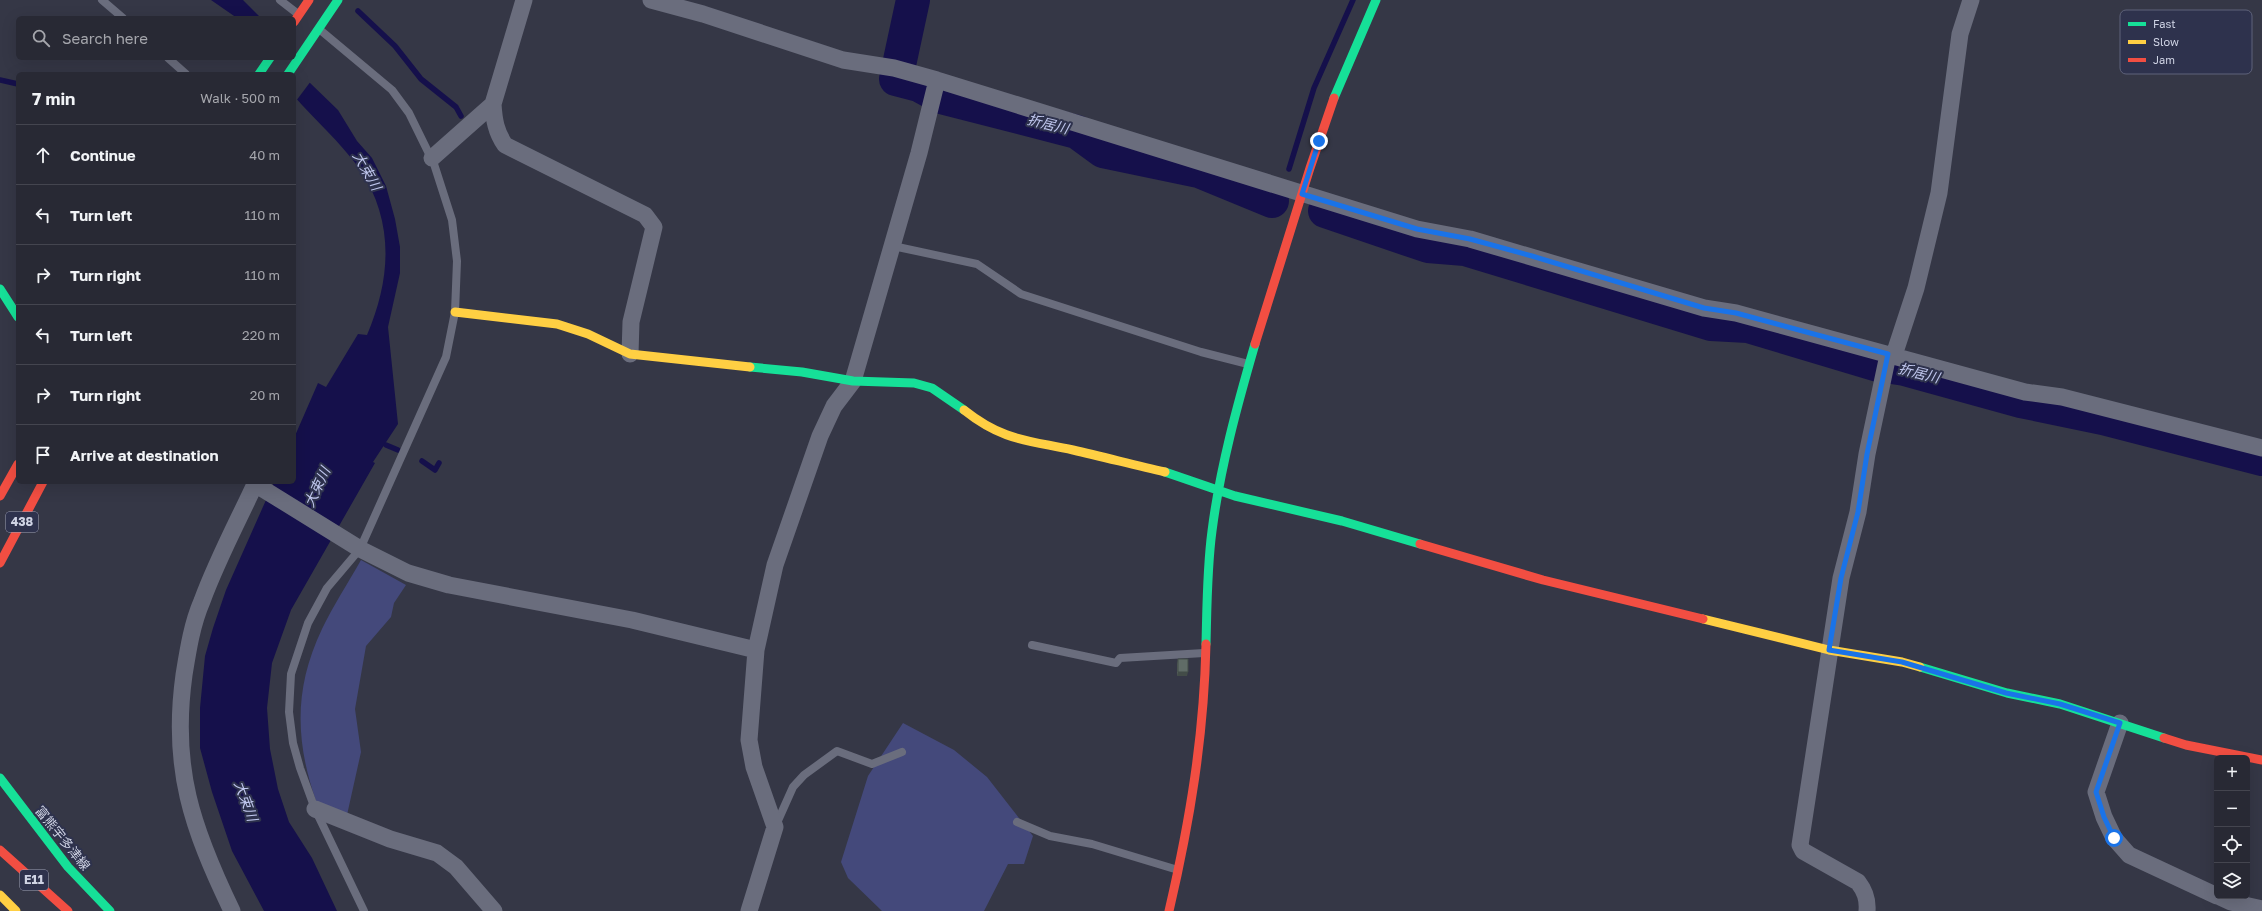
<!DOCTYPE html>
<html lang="en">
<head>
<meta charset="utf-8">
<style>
  :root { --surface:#282934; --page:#343540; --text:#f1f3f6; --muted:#a5a6ac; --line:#44454f }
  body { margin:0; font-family:"Golos Text","Noto Sans JP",sans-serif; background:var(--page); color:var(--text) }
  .controls { position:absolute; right:12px; bottom:12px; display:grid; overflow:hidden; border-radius:6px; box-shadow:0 4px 16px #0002 }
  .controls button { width:36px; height:36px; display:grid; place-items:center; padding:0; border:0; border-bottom:1px solid var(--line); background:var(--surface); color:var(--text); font:20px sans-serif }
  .stop { position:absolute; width:12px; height:12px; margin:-9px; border:3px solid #1a73e8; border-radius:50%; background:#fff }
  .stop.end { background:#1a73e8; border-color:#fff; box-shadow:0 1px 4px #0008 }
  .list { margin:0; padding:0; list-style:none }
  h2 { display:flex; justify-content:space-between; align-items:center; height:52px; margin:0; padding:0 16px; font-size:17px }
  h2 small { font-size:13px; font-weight:400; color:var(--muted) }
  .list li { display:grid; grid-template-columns:26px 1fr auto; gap:12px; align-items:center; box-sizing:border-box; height:60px; padding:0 16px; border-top:1px solid var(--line) }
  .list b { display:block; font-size:15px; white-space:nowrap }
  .list em { font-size:13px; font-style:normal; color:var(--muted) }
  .icon { flex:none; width:22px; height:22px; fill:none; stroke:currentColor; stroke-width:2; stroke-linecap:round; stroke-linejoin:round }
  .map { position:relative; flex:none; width:2262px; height:911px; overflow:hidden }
  .search { position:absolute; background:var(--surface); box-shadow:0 4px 16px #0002; left:16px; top:16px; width:280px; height:44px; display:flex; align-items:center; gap:10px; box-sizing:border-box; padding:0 14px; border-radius:6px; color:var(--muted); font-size:15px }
  .panel { position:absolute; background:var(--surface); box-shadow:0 4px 16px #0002; left:16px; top:72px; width:280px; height:412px; border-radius:6px }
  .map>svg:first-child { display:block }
</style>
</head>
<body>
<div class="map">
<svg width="2262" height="911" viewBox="0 0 2262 911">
  <rect width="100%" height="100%" fill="#353746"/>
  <path fill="#44497b" d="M361 560 406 585 394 603 391 617 366 646 355 709 361 752 347 815 316 801C295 740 294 688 322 629 333 606 348 583 361 560Z
    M903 723 954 750 987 777 1033 836 1024 864H1008L984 911H882L848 878 841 862 868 776Z"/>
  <path fill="#15104b" d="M211 0H243L261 18H237Z
    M264 58H291L308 81 338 110 357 141 372 158 386 186 395 219 400 247V273L388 327 398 424 373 462 375 463 291 610 272 663 267 708 270 749 278 789 289 822 312 858 337 911H264L232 851 212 792 200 748V708L205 656 213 628 226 590 274 482H294V438L318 383 326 387 358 334 367 335C391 279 395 221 359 168 340 142 315 120 294 96V74H275Z"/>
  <path fill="#353746" d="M262 58H293L311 81 296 101 294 99V74H272Z"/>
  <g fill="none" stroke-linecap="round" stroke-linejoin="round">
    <path stroke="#15104b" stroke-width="5.5" d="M358 11 395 46 421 79 456 107 461 116
      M0 80 18 84
      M1289 169 1314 88 1353 0
      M386 445 398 450
      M422 461 435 470 439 463"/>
    <path stroke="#15104b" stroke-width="34" d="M913 0 896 79 919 85 941 97 1077 132 1103 151 1199 171 1272 201
      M1325 211 1428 246 1465 249 1711 324 1748 326 1878 365 1905 369 2021 401 2103 418 2262 459"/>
    <path stroke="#6a6d7d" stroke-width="8" d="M102 0 123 18
      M280 0 298 14
      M319 29 392 90 409 113 434 164 452 220 457 261 455 312 446 357 360 549 327 588 308 623 291 674 289 712 293 743 300 768 315 809 364 911
      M168 58 186 74
      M893 246 977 264 1021 294 1201 352 1248 364
      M1032 645 1116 663 1120 658 1204 653
      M1017 822 1050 836 1092 844 1178 870
      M776 825 793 787 804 775 837 751 872 764 902 752"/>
    <path stroke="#6a6d7d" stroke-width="17" d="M524 0 493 104C494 120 496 132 505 145L645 215 654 227 631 322 630 354
      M651 0 703 14 843 60 894 68 937 80 1417 229 1470 239 1704 308 1736 313 2025 392 2062 397 2262 448
      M432 158 493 104
      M1894 355 1916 288 1939 193 1960 34 1971 0
      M255 484 360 549 408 573 449 585 632 620 756 650
      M2120 723 2096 792 2104 817 2114 838 2129 855 2217 896
      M315 809 390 839 437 853 456 867 494 911
      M2218 896 2231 902 2262 909
      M232 911C192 828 171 768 184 675 188 650 192 624 202 601 217 560 238 521 256 482
      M749 911 775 827 754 767 749 740 756 650 775 565 820 436 834 406 853 381 919 153 937 80
      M1867 911C1868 899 1865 891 1858 882L1803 851 1800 845 1841 578 1858 512 1867 454 1888 355"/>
    <path stroke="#16e098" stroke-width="9" d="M259 74 270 58
      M288 74 338 0
      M1334 98 1376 0
      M0 289 18 317
      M750 367 802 372 853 381 914 383 932 388 964 410
      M1165 472 1235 496 1342 521 1420 544
      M1206 644C1207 606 1207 568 1212 531 1220 468 1237 406 1255 344
      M1920 667 2007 693 2060 704 2164 738
      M0 778 68 867 110 911"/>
    <path stroke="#ffcf43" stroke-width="9" d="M455 312 557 324 588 334 630 354 750 367
      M964 410C1003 441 1027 440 1073 450 1104 457 1134 465 1165 472
      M1703 619 1829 650 1902 662 1920 667
      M0 895 16 911"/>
    <path stroke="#f24e42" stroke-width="9" d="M294 22 309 0
      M1255 344 1310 168 1334 98
      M0 496 18 464
      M1420 544 1543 580 1703 619
      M0 563 43 482
      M2164 738 2186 745 2262 760
      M0 850 68 911
      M1169 911C1190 821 1204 736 1206 644"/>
  </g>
  <path fill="#535d59" d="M1178 659 1187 676H1177V664Z"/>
  <path fill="#434c48" d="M1178 672H1188L1187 676H1177Z"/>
  <path fill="#606c67" stroke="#434c48" d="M1178 659H1188V672H1178Z"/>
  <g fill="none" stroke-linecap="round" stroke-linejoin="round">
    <path stroke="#1a73e8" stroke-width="5" d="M1319 141 1302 194 1417 229 1470 239 1532 256 1704 308 1736 313 1888 354 1867 454 1858 512 1841 578 1829 650 1902 662 2006 693 2060 704 2120 723 2096 792 2104 817 2114 838"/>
  </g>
  <g text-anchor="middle" stroke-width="4" stroke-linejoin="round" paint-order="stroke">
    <g fill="#2e324d" stroke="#9fa3b7" stroke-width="1">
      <rect x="6" y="512" width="32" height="20" rx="3"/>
      <rect x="20" y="870" width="28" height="20" rx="3"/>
    </g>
    <g font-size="12" font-weight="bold" fill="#cfd3e4">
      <text x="22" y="526">438</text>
      <text x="34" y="884">E11</text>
    </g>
    <g font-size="13" fill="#cfd3e4" stroke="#2e324d">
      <text transform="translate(63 838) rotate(51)" y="5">富熊宇多津線</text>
    </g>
    <g font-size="14" font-style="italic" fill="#c0c7ee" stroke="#2e324d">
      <text transform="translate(1048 124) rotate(14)" y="5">折居川</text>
      <text transform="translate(367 171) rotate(60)" y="5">大束川</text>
      <text transform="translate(1919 373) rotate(14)" y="5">折居川</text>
      <text transform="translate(317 487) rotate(-65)" y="5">大束川</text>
      <text transform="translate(246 801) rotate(70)" y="5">大束川</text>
    </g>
  </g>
  <rect x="2120" y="10" width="132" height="64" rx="6" fill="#2e324d" stroke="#5e627a" stroke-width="1"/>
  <rect x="2128" y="22" width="18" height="4" fill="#16e098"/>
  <rect x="2128" y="40" width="18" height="4" fill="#ffcf43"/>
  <rect x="2128" y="58" width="18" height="4" fill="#f24e42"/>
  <g font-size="11" fill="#cfd3e4">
    <text x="2153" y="28">Fast</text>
    <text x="2153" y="46">Slow</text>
    <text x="2153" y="64">Jam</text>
  </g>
</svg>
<div class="controls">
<button>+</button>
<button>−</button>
<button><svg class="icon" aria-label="locate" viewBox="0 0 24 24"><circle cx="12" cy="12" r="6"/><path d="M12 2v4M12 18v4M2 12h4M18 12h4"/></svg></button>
<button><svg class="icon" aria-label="layers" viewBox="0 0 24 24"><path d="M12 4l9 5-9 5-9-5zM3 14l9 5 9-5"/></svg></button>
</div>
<div class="stop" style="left:2114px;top:838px"></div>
<div class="stop end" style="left:1319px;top:141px"></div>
<div class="search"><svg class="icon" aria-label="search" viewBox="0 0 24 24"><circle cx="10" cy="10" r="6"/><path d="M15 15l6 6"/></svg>Search here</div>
<section class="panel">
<h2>7 min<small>Walk · 500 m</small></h2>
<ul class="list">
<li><svg class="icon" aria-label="ahead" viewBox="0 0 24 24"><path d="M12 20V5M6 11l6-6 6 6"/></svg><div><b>Continue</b></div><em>40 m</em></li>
<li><svg class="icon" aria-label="left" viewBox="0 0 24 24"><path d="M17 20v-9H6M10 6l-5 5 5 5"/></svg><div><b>Turn left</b></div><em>110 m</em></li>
<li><svg class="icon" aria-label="right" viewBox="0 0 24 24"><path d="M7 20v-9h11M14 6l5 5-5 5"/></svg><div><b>Turn right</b></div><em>110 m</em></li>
<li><svg class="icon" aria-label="left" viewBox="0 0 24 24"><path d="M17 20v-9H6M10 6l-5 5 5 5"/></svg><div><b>Turn left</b></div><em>220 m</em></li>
<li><svg class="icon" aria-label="right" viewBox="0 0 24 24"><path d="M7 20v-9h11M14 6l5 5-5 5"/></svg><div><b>Turn right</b></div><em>20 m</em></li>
<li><svg class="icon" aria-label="arrive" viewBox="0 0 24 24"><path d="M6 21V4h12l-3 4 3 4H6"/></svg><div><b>Arrive at destination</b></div></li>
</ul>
</section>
</div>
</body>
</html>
